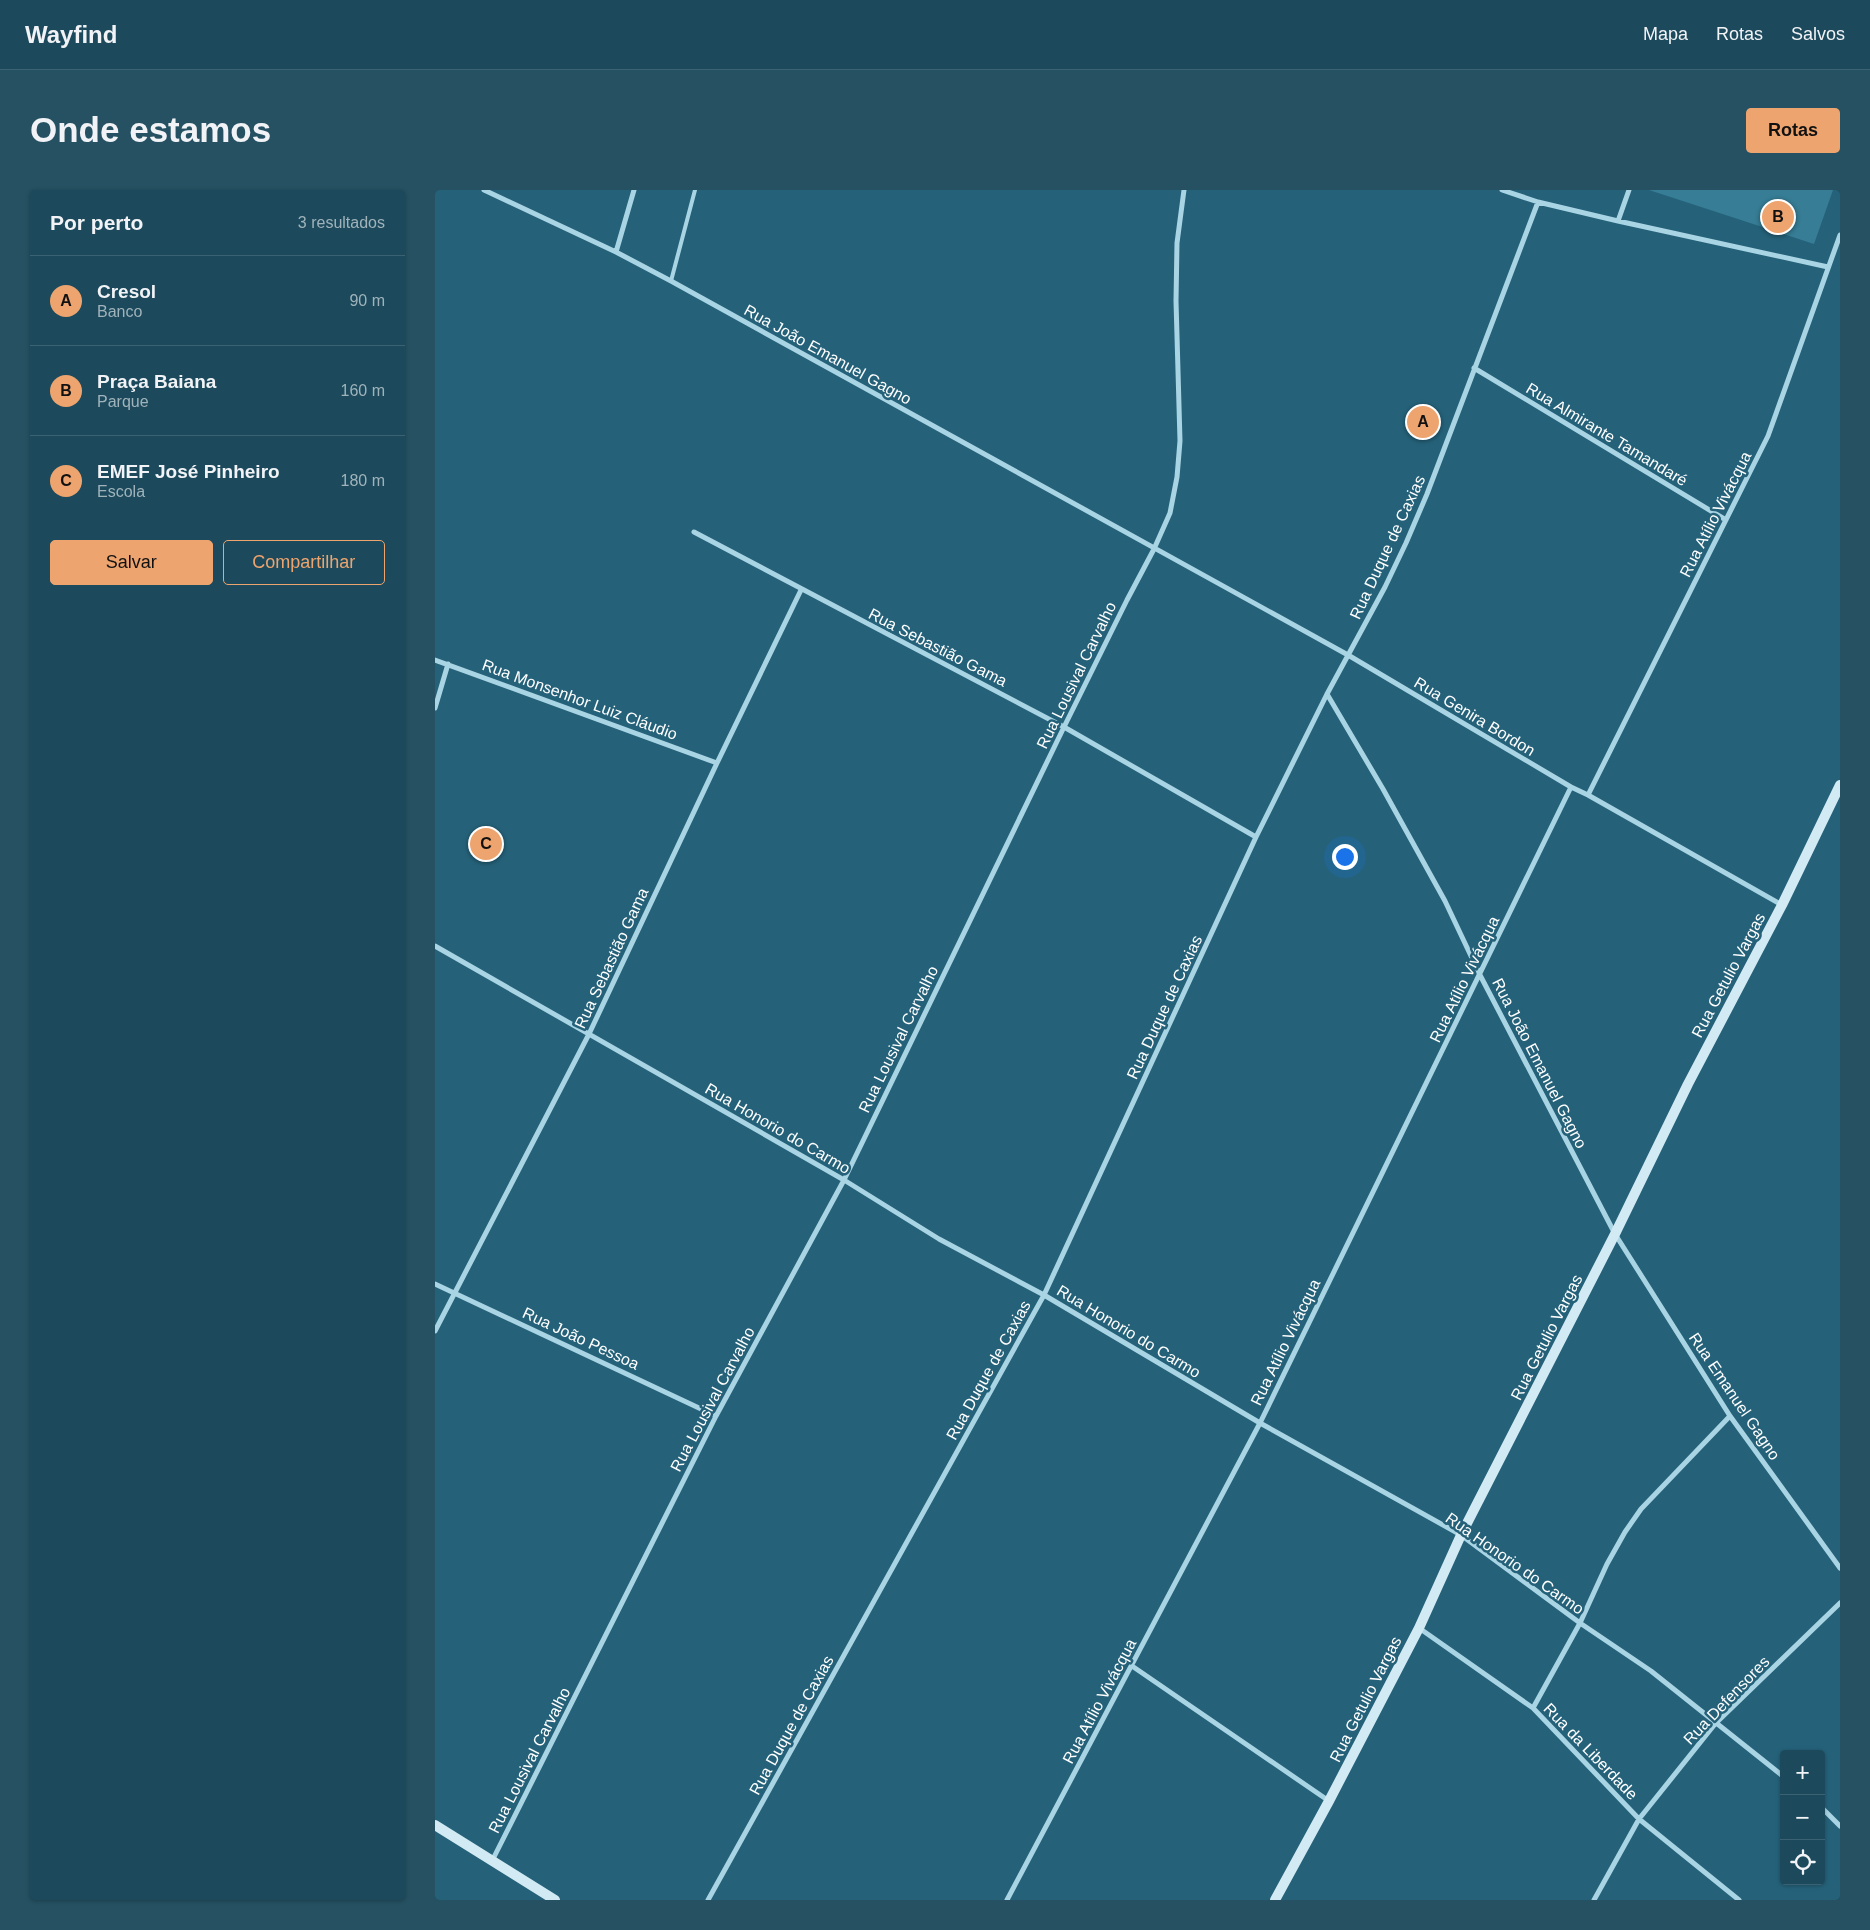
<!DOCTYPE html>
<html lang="pt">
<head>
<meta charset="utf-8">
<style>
  :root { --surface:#1c4a5c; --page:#255162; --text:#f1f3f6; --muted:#a0b3bb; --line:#3a6272; --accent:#eda46e }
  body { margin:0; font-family:Arial,sans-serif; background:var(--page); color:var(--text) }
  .controls { position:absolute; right:15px; bottom:15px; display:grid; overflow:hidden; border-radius:5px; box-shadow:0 1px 4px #0004 }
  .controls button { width:45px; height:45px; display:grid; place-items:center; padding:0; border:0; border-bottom:1px solid var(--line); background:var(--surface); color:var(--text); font:25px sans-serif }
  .you { position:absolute; left:909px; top:666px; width:18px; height:18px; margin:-12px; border:4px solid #fff; border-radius:50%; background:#1a73e8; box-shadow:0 0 0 8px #1a73e833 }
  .badge { display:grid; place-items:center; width:32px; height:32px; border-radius:50%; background:var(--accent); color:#111; font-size:16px; font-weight:700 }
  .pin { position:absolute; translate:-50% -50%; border:2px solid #fff; box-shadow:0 1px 5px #0006 }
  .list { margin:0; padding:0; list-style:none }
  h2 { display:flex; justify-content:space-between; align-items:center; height:65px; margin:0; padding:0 20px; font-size:21px }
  h2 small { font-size:16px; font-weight:400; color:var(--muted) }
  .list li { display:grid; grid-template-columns:32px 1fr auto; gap:15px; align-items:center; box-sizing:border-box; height:90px; padding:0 20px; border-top:1px solid var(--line) }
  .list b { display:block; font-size:19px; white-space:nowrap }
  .list p { margin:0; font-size:16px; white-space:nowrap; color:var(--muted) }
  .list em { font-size:16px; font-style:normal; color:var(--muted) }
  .actions { display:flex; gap:10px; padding:15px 20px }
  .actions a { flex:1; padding:11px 0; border:1px solid var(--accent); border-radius:5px; text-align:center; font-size:18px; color:var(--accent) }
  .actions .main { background:var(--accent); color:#111 }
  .icon { flex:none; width:28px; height:28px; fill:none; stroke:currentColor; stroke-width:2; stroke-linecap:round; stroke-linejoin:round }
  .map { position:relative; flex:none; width:1405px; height:1710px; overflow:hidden; border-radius:5px }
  header { display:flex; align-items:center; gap:30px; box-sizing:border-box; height:70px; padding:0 25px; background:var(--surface); border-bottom:1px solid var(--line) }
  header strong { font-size:24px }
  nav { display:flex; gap:28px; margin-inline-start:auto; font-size:18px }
  .intro { display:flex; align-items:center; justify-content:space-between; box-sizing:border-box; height:120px; padding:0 30px }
  h1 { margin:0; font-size:35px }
  .button { padding:12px 22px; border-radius:5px; background:var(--accent); color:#111; font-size:18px; font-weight:700 }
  main { display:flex; gap:30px; padding:0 30px }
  aside { flex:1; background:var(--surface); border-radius:5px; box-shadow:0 1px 4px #0004 }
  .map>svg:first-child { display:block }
</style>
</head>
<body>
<header>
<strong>Wayfind</strong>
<nav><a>Mapa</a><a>Rotas</a><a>Salvos</a></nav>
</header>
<div class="intro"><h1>Onde estamos</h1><a class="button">Rotas</a></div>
<main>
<aside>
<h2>Por perto<small>3 resultados</small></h2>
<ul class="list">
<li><span class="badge">A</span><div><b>Cresol</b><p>Banco</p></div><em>90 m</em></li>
<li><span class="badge">B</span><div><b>Praça Baiana</b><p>Parque</p></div><em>160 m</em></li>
<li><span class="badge">C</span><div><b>EMEF José Pinheiro</b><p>Escola</p></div><em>180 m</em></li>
</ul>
<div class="actions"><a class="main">Salvar</a><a>Compartilhar</a></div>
</aside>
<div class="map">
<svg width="1405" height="1710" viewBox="0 0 1405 1710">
  <rect width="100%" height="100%" fill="#25627a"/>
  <path fill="#367d95" d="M1214 0H1398L1379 54Z"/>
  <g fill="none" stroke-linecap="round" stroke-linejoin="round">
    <path stroke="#a9d4e4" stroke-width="4" d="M236 91 260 0"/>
    <path stroke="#a9d4e4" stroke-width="5" d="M49 0 181 62 236 91 913 465 1136 597 1153 605 1347 715
      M1067 0 1103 12 1183 31 1393 77
      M1183 31 1194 0
      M181 62 199 0
      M1039 178 1291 330
      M259 342 629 537 821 647
      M0 470 282 573
      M892 504 948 599 1010 711 1045 785 1180 1044 1295 1226 1405 1378
      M0 518 13 474
      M1153 605 1333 246 1405 45
      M0 756 409 990 504 1049 609 1105 825 1233 1026 1345 1145 1433 1216 1481 1349 1587
      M0 1094 281 1226
      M0 1141 154 844 282 573 366 400
      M984 1438 1098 1518 1204 1629 1304 1710
      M697 1476 894 1611
      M1098 1518 1145 1433 1172 1374 1190 1342 1206 1319 1295 1226
      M1386 1617 1405 1636
      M57 1671 281 1226 409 990 629 537 692 410 719 359 735 323 742 287 745 251 741 111 742 53 749 0
      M273 1710 609 1105 821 647 892 504 950 397 971 353 992 304 1103 12
      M572 1710 825 1233 1136 597
      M1159 1710 1204 1629 1280 1534 1405 1413"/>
    <path stroke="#d1eaf4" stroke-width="10" d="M0 1635 120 1710
      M840 1710 894 1611 984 1438 1026 1345 1180 1044 1253 894 1347 715 1405 595"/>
  </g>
  <g text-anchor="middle" stroke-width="5" stroke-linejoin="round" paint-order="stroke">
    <g font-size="16" fill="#fff" stroke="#25627a">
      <text transform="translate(393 164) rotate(29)" y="6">Rua João Emanuel Gagno</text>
      <text transform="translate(1172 244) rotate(31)" y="6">Rua Almirante Tamandaré</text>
      <text transform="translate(1280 324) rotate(-63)" y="6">Rua Atílio Vivácqua</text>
      <text transform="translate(952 357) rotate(-65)" y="6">Rua Duque de Caxias</text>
      <text transform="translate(503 457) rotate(27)" y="6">Rua Sebastião Gama</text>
      <text transform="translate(641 485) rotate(-64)" y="6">Rua Lousival Carvalho</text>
      <text transform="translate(145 509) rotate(20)" y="6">Rua Monsenhor Luiz Cláudio</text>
      <text transform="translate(1040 526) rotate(31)" y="6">Rua Genira Bordon</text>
      <text transform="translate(176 768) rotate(-65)" y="6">Rua Sebastião Gama</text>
      <text transform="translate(1293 785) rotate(-62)" y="6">Rua Getulio Vargas</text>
      <text transform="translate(1029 789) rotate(-64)" y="6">Rua Atílio Vivácqua</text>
      <text transform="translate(729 817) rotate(-65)" y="6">Rua Duque de Caxias</text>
      <text transform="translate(463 849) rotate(-64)" y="6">Rua Lousival Carvalho</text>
      <text transform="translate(1105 873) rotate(63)" y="6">Rua João Emanuel Gagno</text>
      <text transform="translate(343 938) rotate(30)" y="6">Rua Honorio do Carmo</text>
      <text transform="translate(694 1141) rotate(31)" y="6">Rua Honorio do Carmo</text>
      <text transform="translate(1111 1147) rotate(-63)" y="6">Rua Getulio Vargas</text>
      <text transform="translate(146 1148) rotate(25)" y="6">Rua João Pessoa</text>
      <text transform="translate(850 1152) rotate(-64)" y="6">Rua Atílio Vivácqua</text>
      <text transform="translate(553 1180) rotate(-61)" y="6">Rua Duque de Caxias</text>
      <text transform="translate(1300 1206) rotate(56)" y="6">Rua Emanuel Gagno</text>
      <text transform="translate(277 1209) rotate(-62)" y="6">Rua Lousival Carvalho</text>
      <text transform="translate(1080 1373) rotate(35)" y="6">Rua Honorio do Carmo</text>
      <text transform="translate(930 1509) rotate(-63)" y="6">Rua Getulio Vargas</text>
      <text transform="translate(1291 1510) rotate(-46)" y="6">Rua Defensores</text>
      <text transform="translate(664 1511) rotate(-62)" y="6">Rua Atílio Vivácqua</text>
      <text transform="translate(356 1535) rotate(-61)" y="6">Rua Duque de Caxias</text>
      <text transform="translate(1156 1561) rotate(46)" y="6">Rua da Liberdade</text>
      <text transform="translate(94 1570) rotate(-63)" y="6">Rua Lousival Carvalho</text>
    </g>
  </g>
</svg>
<div class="controls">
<button>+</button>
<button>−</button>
<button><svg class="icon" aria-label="locate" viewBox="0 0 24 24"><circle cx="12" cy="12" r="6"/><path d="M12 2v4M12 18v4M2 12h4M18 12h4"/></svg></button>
</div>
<div class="you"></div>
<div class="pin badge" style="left:988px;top:232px">A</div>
<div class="pin badge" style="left:1343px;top:27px">B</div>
<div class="pin badge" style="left:51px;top:654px">C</div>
</div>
</main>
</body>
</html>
